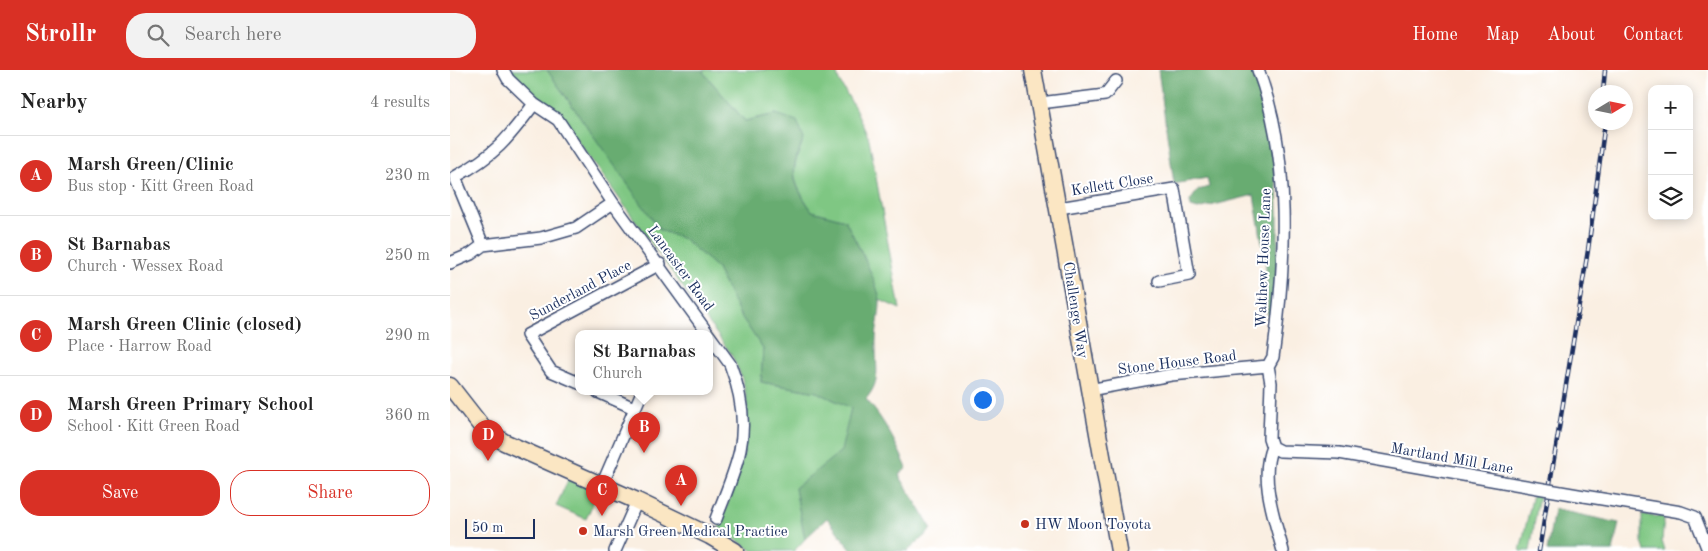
<!DOCTYPE html>
<html lang="en">
<head>
<meta charset="utf-8">
<style>
  :root { --surface:#fff; --page:#f2f2f2; --text:#222; --muted:#767676; --line:#e0e0e0; --accent:#d93025 }
  body { margin:0; font-family:"Old Standard TT",serif; background:var(--page); color:var(--text) }
  .controls { position:absolute; right:15px; top:15px; display:grid; overflow:hidden; border-radius:10px; box-shadow:0 2px 12px #0003 }
  .controls button { width:45px; height:45px; display:grid; place-items:center; padding:0; border:0; border-bottom:1px solid var(--line); background:var(--surface); color:var(--text); font:25px sans-serif }
  .compass { position:absolute; left:1138px; top:15px; width:45px; height:45px; border-radius:50%; background:var(--surface); box-shadow:0 2px 12px #0003; rotate:80deg }
  .scale { position:absolute; left:15px; bottom:12px; width:70px; box-sizing:border-box; padding-left:5px; border:2px solid #1b2f5e; border-top:0; font-size:14px; line-height:18px; white-space:nowrap; color:#1b2f5e; -webkit-text-stroke:4px #fff; paint-order:stroke }
  .you { position:absolute; left:532px; top:329px; width:18px; height:18px; margin:-12px; border:4px solid #fff; border-radius:50%; background:#1a73e8; box-shadow:0 0 0 8px #1a73e833 }
  .badge { display:grid; place-items:center; width:32px; height:32px; border-radius:50%; background:var(--accent); color:#fff; font-size:16px; font-weight:700 }
  .pin { position:absolute; translate:-50% -41px; filter:drop-shadow(0 1px 2px #0008) }
  .pin::after { content:''; position:absolute; top:26px; width:18px; height:15px; background:inherit; clip-path:polygon(0 0,100% 0,50% 100%) }
  .popup { position:absolute; left:125px; top:260px; width:138px; height:65px; box-sizing:border-box; display:grid; place-content:center; border-radius:10px; background:var(--surface); filter:drop-shadow(0 1px 4px #0005); font-size:16px; white-space:nowrap; color:var(--muted) }
  .popup b { font-size:19px; color:var(--text) }
  .popup::after { content:''; position:absolute; left:50%; top:100%; margin-left:-10px; border:10px solid transparent; border-top-color:var(--surface) }
  .list { margin:0; padding:0; list-style:none }
  h2 { display:flex; justify-content:space-between; align-items:center; height:65px; margin:0; padding:0 20px; font-size:21px }
  h2 small { font-size:16px; font-weight:400; color:var(--muted) }
  .list li { display:grid; grid-template-columns:32px 1fr auto; gap:15px; align-items:center; box-sizing:border-box; height:80px; padding:0 20px; border-top:1px solid var(--line) }
  .list b { display:block; font-size:19px; white-space:nowrap }
  .list p { margin:0; font-size:16px; white-space:nowrap; color:var(--muted) }
  .list em { font-size:16px; font-style:normal; color:var(--muted) }
  .actions { display:flex; gap:10px; padding:15px 20px }
  .actions a { flex:1; padding:11px 0; border:1px solid var(--accent); border-radius:20px; text-align:center; font-size:18px; color:var(--accent) }
  .actions .main { background:var(--accent); color:#fff }
  .icon { flex:none; width:28px; height:28px; fill:none; stroke:currentColor; stroke-width:2; stroke-linecap:round; stroke-linejoin:round }
  .map { position:relative; flex:none; width:1258px; height:481px; overflow:hidden }
  header { display:flex; align-items:center; gap:30px; box-sizing:border-box; height:70px; padding:0 25px; background:var(--accent); color:#fff }
  header strong { font-size:24px }
  nav { display:flex; gap:28px; margin-inline-start:auto; font-size:18px }
  .search { width:350px; height:45px; background:var(--page); display:flex; align-items:center; gap:12px; box-sizing:border-box; padding:0 18px; border-radius:20px; color:var(--muted); font-size:19px }
  main { display:flex }
  aside { flex:1; background:var(--surface) }
  .map>svg:first-child { display:block }
</style>
</head>
<body>
<header>
<strong>Strollr</strong>
<div class="search"><svg class="icon" aria-label="search" viewBox="0 0 24 24"><circle cx="10" cy="10" r="6"/><path d="M15 15l6 6"/></svg>Search here</div>
<nav><a>Home</a><a>Map</a><a>About</a><a>Contact</a></nav>
</header>
<main>
<aside>
<h2>Nearby<small>4 results</small></h2>
<ul class="list">
<li><span class="badge">A</span><div><b>Marsh Green/Clinic</b><p>Bus stop · Kitt Green Road</p></div><em>230 m</em></li>
<li><span class="badge">B</span><div><b>St Barnabas</b><p>Church · Wessex Road</p></div><em>250 m</em></li>
<li><span class="badge">C</span><div><b>Marsh Green Clinic (closed)</b><p>Place · Harrow Road</p></div><em>290 m</em></li>
<li><span class="badge">D</span><div><b>Marsh Green Primary School</b><p>School · Kitt Green Road</p></div><em>360 m</em></li>
</ul>
<div class="actions"><a class="main">Save</a><a>Share</a></div>
</aside>
<div class="map">
<svg width="1258" height="481" viewBox="0 0 1258 481">
  <rect width="100%" height="100%" fill="#fff"/>
  <filter id="ink" filterUnits="userSpaceOnUse"><feTurbulence type="fractalNoise" baseFrequency=".02" numOctaves="2"/><feDisplacementMap in="SourceGraphic" scale="10" xChannelSelector="R" yChannelSelector="G"/><feConvolveMatrix kernelMatrix="1 2 1 2 8 2 1 2 1" color-interpolation-filters="sRGB"/></filter>
  <filter id="wash" filterUnits="userSpaceOnUse"><feTurbulence type="fractalNoise" baseFrequency=".0096" numOctaves="4" result="noise"/><feDisplacementMap in="SourceGraphic" scale="20" xChannelSelector="R" yChannelSelector="G"/><feGaussianBlur stdDeviation="1.12" result="paint"/><feColorMatrix in="noise" values="0 0 0 0 0 0 0 0 0 0 0 0 0 0 0 0 0 1.4 0 .05"/><feComposite in="paint" operator="in"/></filter>
  <g filter="url(#wash)">
    <rect width="100%" height="100%" fill="#faefe2"/>
    <path fill="#7fc783" stroke="#4d7b70" d="M58 0H97L210 159 234 169 266 197 289 243 313 279 311 312 367 322 401 338 392 381 345 418 355 469 344 481H303L269 458C286 408 306 370 294 316 292 306 286 295 281 284L110 46Z
      M254 0H386L389 11 405 38 419 69 450 239 430 230 414 187 395 150 362 141C342 111 339 103 354 69L326 44 295 51 253 2Z
      M119 408 148 422 136 449 106 436Z
      M1083 424 1089 425 1080 481H1070Z
      M1192 445 1214 447 1212 471 1215 481H1195L1192 472Z"/>
    <path fill="#67ac71" stroke="#416e68" d="M97 0H254L253 2 295 51 326 44 347 51 354 69C339 102 341 111 362 141L395 150C404 168 429 214 430 232 430 247 425 263 426 278 426 300 431 311 416 329 435 351 445 371 457 398L449 405 482 459 458 481H402L377 448 355 469 345 418 391 381 401 338 367 322 311 312 313 279 289 243 266 197 234 169 210 160Z
      M708 0H803C834 84 831 173 822 260L818 261 816 197 804 125 748 139 741 137 740 131 748 120 759 117 757 108 724 114Z
      M1104 439 1169 453 1163 481H1097Z"/>
  </g>
  <g filter="url(#ink)">
    <g fill="none" stroke-linecap="round" stroke-linejoin="round">
      <g stroke="#3c4c72" stroke-width="14">
        <path id="street" d="M53 0 58 9 84 34 108 50 163 133 280 294C290 320 296 351 290 380 285 403 274 427 266 449
          M808 0C842 90 836 193 823 287L818 296 821 313 819 368 822 377
          M590 33 655 25 666 11
          M609 138 724 119 739 205 709 211
          M33 175 5 107C45 85 57 70 84 34
          M0 193 21 184 33 175 91 168 126 158 163 133
          M129 313 101 301 77 265 210 194
          M639 320 721 305 818 296
          M148 322 184 338
          M822 377 830 381 889 383 1053 412
          M822 377C809 408 825 450 833 481
          M152 415 192 322
          M1134 426 1231 442 1245 447 1258 480
          M165 481 187 431"/>
      </g>
      <g stroke="#3c4c72" stroke-width="19">
        <path id="secondary" d="M583 0 669 481
          M0 316 32 357 54 372 187 431 260 466 285 481"/>
      </g>
      <use href="#street" stroke="#fff" stroke-width="11"/>
      <use href="#secondary" stroke="#fbe6c3" stroke-width="16"/>
      <g stroke="#1b2f5e" stroke-width="4.5">
        <path id="rail" d="M1153 22 1155 0
          M1089 481 1138 180 1155 52"/>
      </g>
      <use href="#rail" stroke="#fff" stroke-width="2.5" stroke-dasharray="8" stroke-linecap="butt"/>
      <g stroke="#3c4c72" stroke-width="14" stroke-linecap="butt">
        <path id="street-bridge" d="M1053 412 1134 426"/>
      </g>
      <use href="#street-bridge" stroke="#fff" stroke-width="11"/>
    </g>
  </g>
  <g fill="#c8321e" stroke="#fff" stroke-width="2">
    <circle cx="575" cy="454" r="5"/>
    <circle cx="133" cy="461" r="5"/>
  </g>
  <g text-anchor="middle" stroke-width="4" stroke-linejoin="round" paint-order="stroke">
    <g font-size="15" fill="#1b2f5e" stroke="#fff">
      <text transform="translate(662 114) rotate(-9)" y="5">Kellett Close</text>
      <text transform="translate(813 188) rotate(-88)" y="5">Walthew House Lane</text>
      <text transform="translate(231 198) rotate(54)" y="5">Lancaster Road</text>
      <text transform="translate(130 220) rotate(-28)" y="5">Sunderland Place</text>
      <text transform="translate(626 240) rotate(81)" y="5">Challenge Way</text>
      <text transform="translate(727 292) rotate(-7)" y="5">Stone House Road</text>
      <text transform="translate(1002 388) rotate(10)" y="5">Martland Mill Lane</text>
    </g>
    <g font-size="15" fill="#1b2f5e" stroke="#fff" text-anchor="start">
      <text x="585" y="459">HW Moon Toyota</text>
      <text x="143" y="466">Marsh Green Medical Practice</text>
    </g>
  </g>
</svg>
<div class="controls">
<button>+</button>
<button>−</button>
<button><svg class="icon" aria-label="layers" viewBox="0 0 24 24"><path d="M12 4l9 5-9 5-9-5zM3 14l9 5 9-5"/></svg></button>
</div>
<svg class="compass" viewBox="-18 -18 36 36"><path d="M0-13l5 13h-10z" fill="#e53935"/><path d="M0 13l5-13h-10z" fill="#767676"/></svg>
<div class="scale">50 m</div>
<div class="you"></div>
<div class="pin badge" style="left:231px;top:436px">A</div>
<div class="pin badge" style="left:194px;top:383px">B</div>
<div class="popup"><b>St Barnabas</b>Church</div>
<div class="pin badge" style="left:152px;top:446px">C</div>
<div class="pin badge" style="left:38px;top:391px">D</div>
</div>
</main>
</body>
</html>
